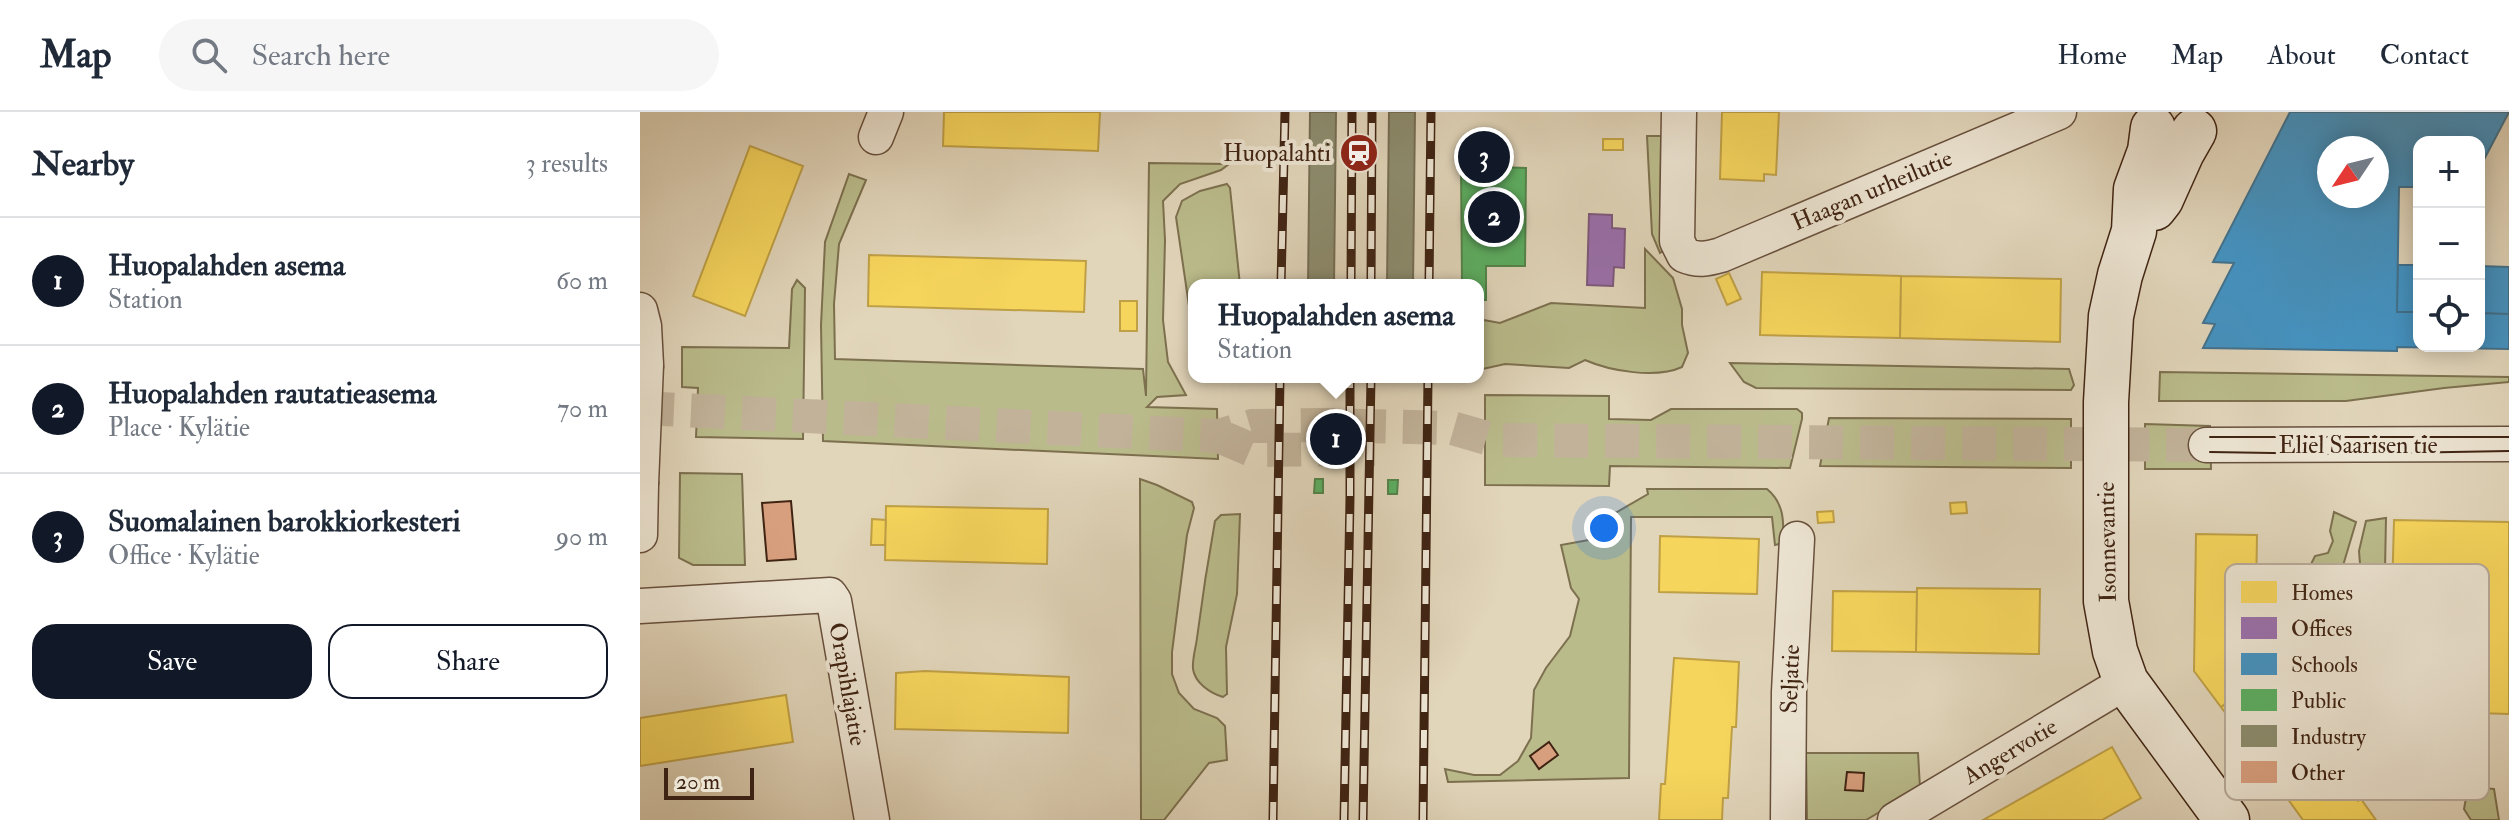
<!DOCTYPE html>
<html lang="en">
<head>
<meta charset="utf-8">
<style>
  :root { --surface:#fff; --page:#f6f6f7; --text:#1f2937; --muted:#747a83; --line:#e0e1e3; --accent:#111827 }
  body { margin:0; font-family:"IM FELL Double Pica",serif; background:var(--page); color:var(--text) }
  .controls { position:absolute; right:24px; top:24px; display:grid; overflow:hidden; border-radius:16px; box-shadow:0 4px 20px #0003 }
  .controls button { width:72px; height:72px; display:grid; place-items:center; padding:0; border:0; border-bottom:2px solid var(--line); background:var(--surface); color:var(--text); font:40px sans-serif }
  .compass { position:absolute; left:1677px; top:24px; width:72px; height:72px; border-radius:50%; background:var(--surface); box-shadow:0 4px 20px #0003; rotate:235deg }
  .scale { position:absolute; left:24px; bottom:20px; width:90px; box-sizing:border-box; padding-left:8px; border:4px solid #402413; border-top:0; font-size:22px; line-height:28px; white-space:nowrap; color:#402413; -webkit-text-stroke:6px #ece4d2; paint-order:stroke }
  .you { position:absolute; left:964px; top:416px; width:28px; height:28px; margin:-20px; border:6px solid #fff; border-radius:50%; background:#1a73e8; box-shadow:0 0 0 12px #1a73e833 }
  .badge { display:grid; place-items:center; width:52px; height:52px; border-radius:50%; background:var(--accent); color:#fff; font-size:26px; font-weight:700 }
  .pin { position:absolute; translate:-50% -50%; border:4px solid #fff; box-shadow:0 2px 8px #0006 }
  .popup { position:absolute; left:548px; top:167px; width:296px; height:104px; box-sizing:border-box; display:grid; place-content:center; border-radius:16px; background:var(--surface); filter:drop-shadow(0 2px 6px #0005); font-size:26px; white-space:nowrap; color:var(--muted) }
  .popup b { font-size:30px; color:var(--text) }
  .popup::after { content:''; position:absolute; left:50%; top:100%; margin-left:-16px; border:16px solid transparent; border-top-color:var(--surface) }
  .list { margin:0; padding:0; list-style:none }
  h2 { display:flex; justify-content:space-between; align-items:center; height:104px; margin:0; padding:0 32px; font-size:34px }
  h2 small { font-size:26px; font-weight:400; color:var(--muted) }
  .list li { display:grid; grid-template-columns:52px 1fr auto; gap:24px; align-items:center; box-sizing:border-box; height:128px; padding:0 32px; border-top:2px solid var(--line) }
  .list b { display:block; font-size:30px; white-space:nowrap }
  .list p { margin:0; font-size:26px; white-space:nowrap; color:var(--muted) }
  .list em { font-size:26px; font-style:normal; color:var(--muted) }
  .actions { display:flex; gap:16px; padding:24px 32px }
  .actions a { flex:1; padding:18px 0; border:2px solid var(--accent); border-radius:24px; text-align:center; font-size:28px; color:var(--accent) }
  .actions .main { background:var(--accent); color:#fff }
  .icon { flex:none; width:44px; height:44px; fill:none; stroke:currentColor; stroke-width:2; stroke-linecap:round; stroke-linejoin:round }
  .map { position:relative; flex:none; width:1869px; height:708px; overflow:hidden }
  header { display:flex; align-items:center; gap:48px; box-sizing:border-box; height:112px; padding:0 40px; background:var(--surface); border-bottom:2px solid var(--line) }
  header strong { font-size:38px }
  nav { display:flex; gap:44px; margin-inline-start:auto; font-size:28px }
  .search { width:560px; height:72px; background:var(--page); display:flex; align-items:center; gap:20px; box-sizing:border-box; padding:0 28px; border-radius:44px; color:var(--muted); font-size:30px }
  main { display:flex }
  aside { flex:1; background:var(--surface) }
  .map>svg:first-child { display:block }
</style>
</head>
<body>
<header>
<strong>Map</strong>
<div class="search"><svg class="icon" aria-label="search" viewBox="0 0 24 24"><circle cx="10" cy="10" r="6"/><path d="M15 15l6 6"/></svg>Search here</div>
<nav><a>Home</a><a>Map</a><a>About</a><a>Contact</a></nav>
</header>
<main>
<aside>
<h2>Nearby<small>3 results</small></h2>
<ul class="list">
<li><span class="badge">1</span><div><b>Huopalahden asema</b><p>Station</p></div><em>60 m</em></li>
<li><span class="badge">2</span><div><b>Huopalahden rautatieasema</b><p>Place · Kylätie</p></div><em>70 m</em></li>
<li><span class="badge">3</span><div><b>Suomalainen barokkiorkesteri</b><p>Office · Kylätie</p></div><em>90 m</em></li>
</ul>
<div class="actions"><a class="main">Save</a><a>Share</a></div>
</aside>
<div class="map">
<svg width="1869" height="708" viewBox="0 0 1869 708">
  <rect width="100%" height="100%" fill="#e1d5ba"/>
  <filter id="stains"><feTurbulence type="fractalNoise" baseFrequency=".0025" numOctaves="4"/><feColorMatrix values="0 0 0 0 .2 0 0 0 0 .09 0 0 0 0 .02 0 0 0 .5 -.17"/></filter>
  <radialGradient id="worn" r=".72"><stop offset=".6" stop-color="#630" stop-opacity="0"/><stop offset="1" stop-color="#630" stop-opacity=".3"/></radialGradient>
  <path fill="#babb8b" stroke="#7d704f" stroke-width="2" d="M1007 24H1021L1020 123 1024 138 1020 141 1012 122Z
    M509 51 589 52 581 58 540 72 523 89 525 128 523 208 528 250 546 283 517 285 507 295 577 297 578 347 183 329 181 213 185 130 209 62 226 68 199 132 194 192 195 247 503 257 506 284Z
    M587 72 590 76 600 173H554V228L536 105 542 89 560 79Z
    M1005 137 1033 166 1042 197V213L1048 241 1042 255C1016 267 970 259 945 248L929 256 865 252 838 258V207L860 211 911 191 1005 196Z
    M157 168 165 176 163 327 56 325 58 276 42 275V235L149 236 152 177Z
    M1090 251 1429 257 1434 273 1431 278 1116 276 1104 270Z
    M1520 260 1869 265V270L1804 276 1706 289H1519Z
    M845 283 969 284V307L1011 308 1031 297H1157L1162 301V307L1150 356 970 354 969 374 845 373Z
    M1189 306 1431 307V356L1180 354Z
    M1505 312 1570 314 1571 357H1505Z
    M40 361 102 362 105 453H53L39 446Z
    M500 367 517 373 552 390 554 396 547 423 532 540V562L539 581 554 597 577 606 585 614 587 648 569 651 524 708H501Z
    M1007 377H1127C1144 391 1144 409 1143 431L1135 433 1132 405H991L989 666 808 670 805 657 834 663H860L878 649 891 626 894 578 906 556 930 524 939 487 931 476 921 433 954 427 967 411 960 405 977 400 1008 382Z
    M1694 400 1716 410 1702 457 1716 473 1726 510 1740 544 1765 576 1782 611 1803 629 1789 634 1757 604 1748 583 1726 557 1710 506 1694 508 1672 493 1665 464 1675 444 1688 441 1693 429 1690 419Z
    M600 402 597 482 586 535 587 582 583 585C570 581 555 571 553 557 552 547 556 535 557 526 562 487 568 448 575 409L581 403Z
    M1746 406 1745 458 1752 483V513L1729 495 1721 464 1719 439 1726 409Z
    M1166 641H1278L1280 676 1226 708H1167Z
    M1828 675 1854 677 1859 708H1831L1824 697Z"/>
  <path fill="#f6d55c" stroke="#bfa046" stroke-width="2" d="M304 0H460L458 39 303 34Z
    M1082 0H1139L1136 63 1124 62V69L1080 67Z
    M963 27H983V38H963Z
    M110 34 163 54 105 204 53 184Z
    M229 143 446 149 444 200 228 194Z
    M1122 160 1261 164 1260 226 1120 223Z
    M1089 161 1101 187 1087 193 1076 167Z
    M1261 164 1421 167 1420 230 1260 226Z
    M480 189H497V219H480Z
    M1326 390 1327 401 1311 402 1310 391Z
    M246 394 408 397 407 452 245 448Z
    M1193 399 1194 410 1178 411 1177 400Z
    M232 407 246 408 245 433H231Z
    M1754 408 1869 410V602L1836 601 1838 454H1821L1820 485 1752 483Z
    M1556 422 1617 423 1615 546 1626 562 1581 595 1554 559Z
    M1020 424 1119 427 1117 482 1019 480Z
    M1277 476 1400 477 1399 542 1276 540Z
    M1193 479 1277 480 1276 540 1192 539Z
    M1034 546 1099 550 1096 615H1092L1088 686H1083L1082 708H1019L1021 672H1025Z
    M285 559 429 565 428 621 255 617 256 561Z
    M1626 562 1718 689 1721 687 1736 708H1663L1581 595Z
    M146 583 153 630 0 654V606Z
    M1472 635 1501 686 1462 708H1343Z"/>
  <path fill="#9970ab" stroke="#7e597d" stroke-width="2" d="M949 102 972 103V116L985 117 984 156 974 155 973 174 947 173Z"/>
  <path fill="#4393c3" stroke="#42728e" stroke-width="2" fill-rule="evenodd" d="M1650 0H1869L1839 57V30H1779V75H1759L1757 200H1779V234H1839V201L1869 202V237L1757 235V239L1563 236 1575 212 1563 211 1594 151 1573 150ZM1689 36H1737V84H1689Z
    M1758 153H1779V200H1757Z
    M1839 154 1869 155V202L1839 201Z"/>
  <path fill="#5aae61" stroke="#52854a" stroke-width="2" d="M829 20H858L859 55 886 56 885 154H846V188H838V173H822L821 51H829Z
    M675 367H683V381H674Z
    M748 368H758L757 382H748Z"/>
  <path fill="#8c8c6e" stroke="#756d53" stroke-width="2" d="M670 0H696L694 173H668Z
    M749 0H775L773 173H747Z"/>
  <path fill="#d89f7e" stroke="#402413" stroke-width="2" d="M151 389 156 447 127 449 122 391Z
    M909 630 918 643 899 657 890 644Z
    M1207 660 1224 661 1223 679 1205 678Z"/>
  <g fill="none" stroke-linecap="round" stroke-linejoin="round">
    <path stroke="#c1b299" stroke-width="34" stroke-dasharray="34 17" stroke-linecap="butt" d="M0 296 579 324 612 314 684 313 812 316 854 328 1566 333
      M579 324 612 338 735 337"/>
    <g stroke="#68503d" stroke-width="37">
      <path id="street" d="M1039 0 1037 129 1044 143C1058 149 1067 147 1081 143L1419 0
        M236 25 246 0
        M0 198 4 214 6 253
        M1566 333 1869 332
        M0 423 1 372
        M0 494 190 483 194 489 232 708
        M1148 708 1149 580 1157 427
        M1255 708 1486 570"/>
    </g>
    <g stroke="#402413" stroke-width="47">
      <path id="secondary" d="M1513 16 1510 39 1496 77 1494 119 1480 163 1471 204 1466 290V489L1475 539 1486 570 1587 708
        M1514 96 1521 87 1542 40 1554 19"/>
    </g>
    <use href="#street" stroke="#ece4d2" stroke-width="34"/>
    <use href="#secondary" stroke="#ece4d2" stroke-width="44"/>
    <path stroke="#402413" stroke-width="2" d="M1570 325H1869
      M1570 340 1699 342 1869 339"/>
    <g stroke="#402413" stroke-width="9">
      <path id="rail" d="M641 173 645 0
        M711 173 712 0
        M731 173 732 0
        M789 173 791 0
        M633 708 640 265
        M704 708 710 386V265
        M723 708 731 265
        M783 708 788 265"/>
    </g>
    <use href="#rail" stroke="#ece4d2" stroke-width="6" stroke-dasharray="18" stroke-linecap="butt"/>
    <g stroke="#68503d" stroke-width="37" stroke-linecap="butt">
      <path id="street-bridge" d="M1 372 6 253"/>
    </g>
    <use href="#street-bridge" stroke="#ece4d2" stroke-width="34"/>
  </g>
  <defs>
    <g id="station-disc" transform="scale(2)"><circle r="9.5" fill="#8f2418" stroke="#ece4d2"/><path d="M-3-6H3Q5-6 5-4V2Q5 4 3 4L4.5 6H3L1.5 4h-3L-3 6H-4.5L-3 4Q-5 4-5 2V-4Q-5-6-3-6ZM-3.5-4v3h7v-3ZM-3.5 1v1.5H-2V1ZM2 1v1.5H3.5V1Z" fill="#fff"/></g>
  </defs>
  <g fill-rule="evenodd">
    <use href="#station-disc" x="719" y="41"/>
  </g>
  <g text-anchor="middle" stroke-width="8" stroke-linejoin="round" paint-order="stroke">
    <g font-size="24" fill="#402413" stroke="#ece4d2" text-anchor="end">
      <text x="691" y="49">Huopalahti</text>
    </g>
    <g font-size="24" fill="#402413" stroke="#ece4d2">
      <text transform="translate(1232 78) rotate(-23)" y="8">Haagan urheilutie</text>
      <text x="1718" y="341">Eliel Saarisen tie</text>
      <text transform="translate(1467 430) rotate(-91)" y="8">Isonnevantie</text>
      <text transform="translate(1150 567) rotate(-88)" y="8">Seljatie</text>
      <text transform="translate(208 572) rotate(80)" y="8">Orapihlajatie</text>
      <text transform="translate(1370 639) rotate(-31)" y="8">Angervotie</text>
    </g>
  </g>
  <rect x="1585" y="452" width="264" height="236" rx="12" fill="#ece4d2" stroke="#b8aa99" stroke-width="2"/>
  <rect x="1601" y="469" width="36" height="22" fill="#f6d55c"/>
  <rect x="1601" y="505" width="36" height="22" fill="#9970ab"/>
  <rect x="1601" y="541" width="36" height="22" fill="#4393c3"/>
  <rect x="1601" y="577" width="36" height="22" fill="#5aae61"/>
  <rect x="1601" y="613" width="36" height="22" fill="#8c8c6e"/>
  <rect x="1601" y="649" width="36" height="22" fill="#d89f7e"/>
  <g font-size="22" fill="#402413">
    <text x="1651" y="488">Homes</text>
    <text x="1651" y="524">Offices</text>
    <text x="1651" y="560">Schools</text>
    <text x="1651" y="596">Public</text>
    <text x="1651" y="632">Industry</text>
    <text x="1651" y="668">Other</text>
  </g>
  <rect width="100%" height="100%" filter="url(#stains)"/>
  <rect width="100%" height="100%" fill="url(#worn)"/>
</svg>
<div class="controls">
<button>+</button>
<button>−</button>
<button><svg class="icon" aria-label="locate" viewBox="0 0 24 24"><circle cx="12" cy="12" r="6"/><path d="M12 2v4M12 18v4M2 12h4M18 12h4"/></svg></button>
</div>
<svg class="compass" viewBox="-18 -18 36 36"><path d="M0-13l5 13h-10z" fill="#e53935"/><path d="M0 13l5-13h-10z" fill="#747a83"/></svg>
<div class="scale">20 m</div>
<div class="you"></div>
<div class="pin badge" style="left:696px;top:327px">1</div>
<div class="popup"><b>Huopalahden asema</b>Station</div>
<div class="pin badge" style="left:854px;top:105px">2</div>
<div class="pin badge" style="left:844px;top:45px">3</div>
</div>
</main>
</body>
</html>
